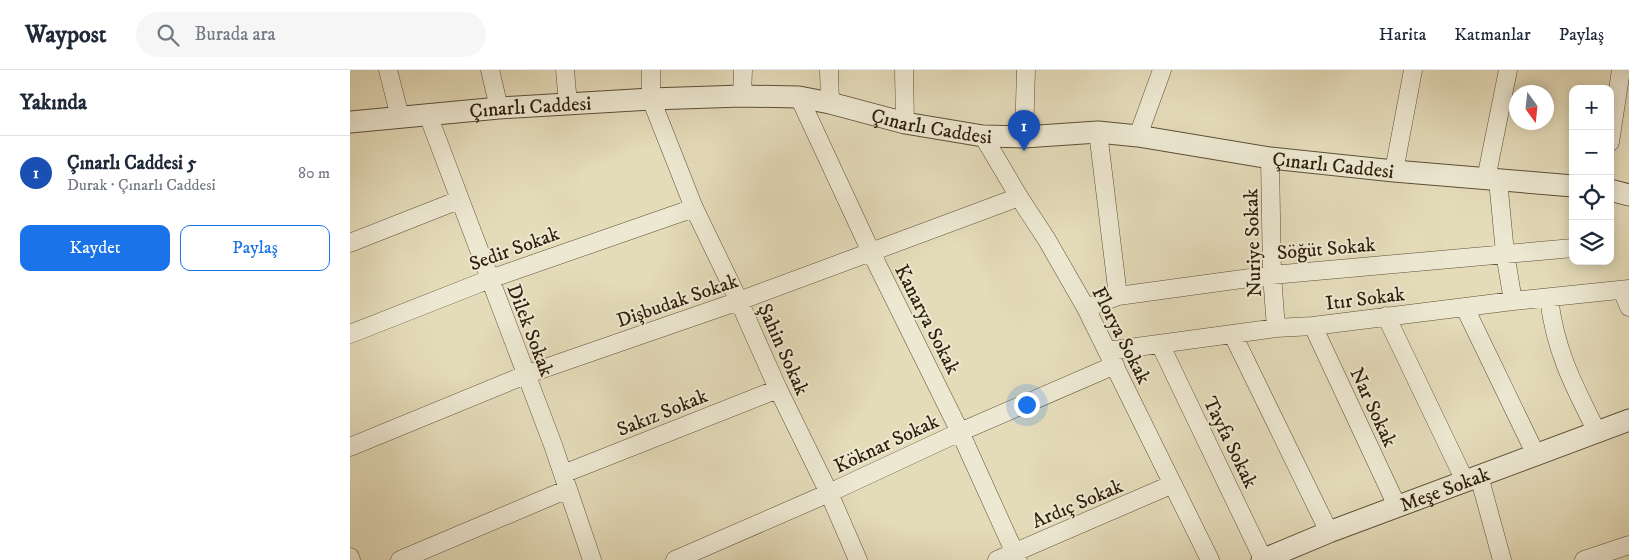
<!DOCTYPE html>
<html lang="tr">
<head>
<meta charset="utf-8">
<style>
  :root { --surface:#fff; --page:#f6f6f7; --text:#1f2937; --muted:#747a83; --line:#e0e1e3; --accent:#1a73e8 }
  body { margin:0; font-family:"IM FELL DW Pica",serif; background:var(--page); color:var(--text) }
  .controls { position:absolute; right:15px; top:15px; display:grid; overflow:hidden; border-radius:10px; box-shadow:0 2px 12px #0003 }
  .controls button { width:45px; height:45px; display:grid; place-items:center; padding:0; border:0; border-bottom:1px solid var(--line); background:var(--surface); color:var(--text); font:25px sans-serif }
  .compass { position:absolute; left:1159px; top:15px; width:45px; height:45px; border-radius:50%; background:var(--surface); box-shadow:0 2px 12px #0003; rotate:165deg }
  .you { position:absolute; left:676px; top:334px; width:18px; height:18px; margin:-12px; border:4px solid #fff; border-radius:50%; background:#1a73e8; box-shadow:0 0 0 8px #1a73e833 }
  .badge { display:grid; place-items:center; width:32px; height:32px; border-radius:50%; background:var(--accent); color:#fff; font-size:16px; font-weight:700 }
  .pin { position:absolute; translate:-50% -41px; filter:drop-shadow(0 1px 2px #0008) }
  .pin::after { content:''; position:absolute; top:26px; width:18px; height:15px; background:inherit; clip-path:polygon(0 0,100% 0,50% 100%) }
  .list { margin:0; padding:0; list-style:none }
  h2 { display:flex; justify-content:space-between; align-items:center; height:65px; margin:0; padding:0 20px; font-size:21px }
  h2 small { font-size:16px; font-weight:400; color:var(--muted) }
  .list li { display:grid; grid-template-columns:32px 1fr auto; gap:15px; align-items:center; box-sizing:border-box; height:75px; padding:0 20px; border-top:1px solid var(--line) }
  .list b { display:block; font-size:19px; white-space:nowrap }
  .list p { margin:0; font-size:16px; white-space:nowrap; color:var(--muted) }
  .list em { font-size:16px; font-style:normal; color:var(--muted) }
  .actions { display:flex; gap:10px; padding:15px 20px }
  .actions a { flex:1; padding:11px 0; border:1px solid var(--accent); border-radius:10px; text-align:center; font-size:18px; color:var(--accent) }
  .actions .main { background:var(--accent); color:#fff }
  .icon { flex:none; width:28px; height:28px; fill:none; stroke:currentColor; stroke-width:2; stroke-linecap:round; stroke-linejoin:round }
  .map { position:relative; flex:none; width:1279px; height:490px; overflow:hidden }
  header { display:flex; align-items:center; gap:30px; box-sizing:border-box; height:70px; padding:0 25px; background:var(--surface); border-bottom:1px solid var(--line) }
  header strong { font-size:24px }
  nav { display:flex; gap:28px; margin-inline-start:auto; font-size:18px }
  .search { width:350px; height:45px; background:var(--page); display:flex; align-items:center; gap:12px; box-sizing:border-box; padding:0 18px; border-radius:28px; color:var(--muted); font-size:19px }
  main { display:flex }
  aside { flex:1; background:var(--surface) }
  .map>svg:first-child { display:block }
</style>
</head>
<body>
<header>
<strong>Waypost</strong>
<div class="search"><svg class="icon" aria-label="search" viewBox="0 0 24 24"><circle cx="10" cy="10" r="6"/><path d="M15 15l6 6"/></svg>Burada ara</div>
<nav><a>Harita</a><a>Katmanlar</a><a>Paylaş</a></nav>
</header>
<main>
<aside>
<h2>Yakında<small></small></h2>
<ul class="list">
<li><span class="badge" style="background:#1a4fb4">1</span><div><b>Çınarlı Caddesi 5</b><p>Durak · Çınarlı Caddesi</p></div><em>80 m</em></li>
</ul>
<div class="actions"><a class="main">Kaydet</a><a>Paylaş</a></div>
</aside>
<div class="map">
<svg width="1279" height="490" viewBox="0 0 1279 490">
  <rect width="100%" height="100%" fill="#e4dbb9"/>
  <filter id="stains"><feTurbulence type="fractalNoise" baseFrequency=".004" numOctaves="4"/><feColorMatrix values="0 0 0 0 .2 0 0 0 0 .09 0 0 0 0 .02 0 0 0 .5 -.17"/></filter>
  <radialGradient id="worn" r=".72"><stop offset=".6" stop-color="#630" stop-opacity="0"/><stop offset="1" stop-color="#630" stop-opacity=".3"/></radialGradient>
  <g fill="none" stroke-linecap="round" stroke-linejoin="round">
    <g stroke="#5d4f37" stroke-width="19">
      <path id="minor" d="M38 0 50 47
        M140 0 149 38
        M215 0 218 34
        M301 0V29L344 138 389 231 428 319 479 423 508 490
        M479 0 480 33
        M554 0 555 53
        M392 26 393 0
        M449 27 521 182 610 362 668 490
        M78 45 203 375 242 490
        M748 62 768 226
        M633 66 669 127 697 170 736 238 860 490
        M788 66 812 0
        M674 67 676 0
        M1260 72 1271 0
        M920 88 922 205 926 258
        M1044 101 1063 0
        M1136 109 1158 0
        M1148 110 1155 183 1163 231
        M0 173 109 130
        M1272 220 1279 237
        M1199 228C1205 281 1224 316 1247 362
        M736 238 768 226 922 205 1223 178
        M1115 238 1186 385
        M1036 246 1115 411
        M963 256 1047 436
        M0 264 140 209 344 138
        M883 265 979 462
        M810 274 913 489
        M757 281 926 258 963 256 1163 231 1279 219
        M0 377 175 305 389 231 669 127
        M213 404 428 319
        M1129 406 1152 490
        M0 487 1 490
        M50 490 218 419
        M325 490 479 423 610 362 765 295
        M647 490 823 414
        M1234 490 1279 475"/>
    </g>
    <g stroke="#5d4f37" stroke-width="23">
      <g id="tertiary">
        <path id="s1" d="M0 52 149 38 301 29 392 26 449 27 480 33 555 53 633 66 674 67 748 62 788 66 920 88 1044 101 1223 116"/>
        <path d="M1260 120 1279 125"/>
        <path id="s2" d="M912 490 979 462 1279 350"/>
      </g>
    </g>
    <use href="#minor" stroke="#ede8d2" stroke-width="18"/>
    <use href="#tertiary" stroke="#ede8d2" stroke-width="21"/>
  </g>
  <g text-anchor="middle" stroke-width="4" stroke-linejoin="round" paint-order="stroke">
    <g font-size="20" fill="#30200c" stroke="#ede8d2">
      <text dy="7" stroke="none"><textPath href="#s1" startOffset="181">Çınarlı Caddesi</textPath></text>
      <text dy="7" stroke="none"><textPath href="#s1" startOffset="586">Çınarlı Caddesi</textPath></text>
      <text dy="7" stroke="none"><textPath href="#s1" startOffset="991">Çınarlı Caddesi</textPath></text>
      <text transform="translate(902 173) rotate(-92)" y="7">Nuriye Sokak</text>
      <text transform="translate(164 178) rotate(-20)" y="7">Sedir Sokak</text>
      <text transform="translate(976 178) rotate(-5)" y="7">Söğüt Sokak</text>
      <text transform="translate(1015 228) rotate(-7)" y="7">Itır Sokak</text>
      <text transform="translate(327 230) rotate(-19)" y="7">Dişbudak Sokak</text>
      <text transform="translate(578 249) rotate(63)" y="7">Kanarya Sokak</text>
      <text transform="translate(181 260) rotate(69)" y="7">Dilek Sokak</text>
      <text transform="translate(772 265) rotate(63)" y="7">Florya Sokak</text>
      <text transform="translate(434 279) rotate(66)" y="7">Şahin Sokak</text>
      <text transform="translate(1024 337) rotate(65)" y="7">Nar Sokak</text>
      <text transform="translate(312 342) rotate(-22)" y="7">Sakız Sokak</text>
      <text transform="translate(881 372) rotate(64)" y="7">Tayfa Sokak</text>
      <text transform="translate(536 373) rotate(-25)" y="7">Köknar Sokak</text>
      <text dy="7" stroke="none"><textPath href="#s2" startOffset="196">Meşe Sokak</textPath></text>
      <text transform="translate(727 433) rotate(-23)" y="7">Ardıç Sokak</text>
    </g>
  </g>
  <rect width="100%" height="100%" filter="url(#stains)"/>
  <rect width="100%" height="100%" fill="url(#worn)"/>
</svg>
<div class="controls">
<button>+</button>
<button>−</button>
<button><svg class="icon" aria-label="locate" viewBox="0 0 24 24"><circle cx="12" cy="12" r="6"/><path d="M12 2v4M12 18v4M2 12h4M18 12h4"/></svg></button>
<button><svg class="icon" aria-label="layers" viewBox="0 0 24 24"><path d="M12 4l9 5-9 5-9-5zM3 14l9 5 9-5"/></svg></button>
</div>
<svg class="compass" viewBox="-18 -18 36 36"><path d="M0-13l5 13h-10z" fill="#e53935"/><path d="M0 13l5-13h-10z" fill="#747a83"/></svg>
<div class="you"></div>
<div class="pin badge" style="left:674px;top:81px;background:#1a4fb4">1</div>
</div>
</main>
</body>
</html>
